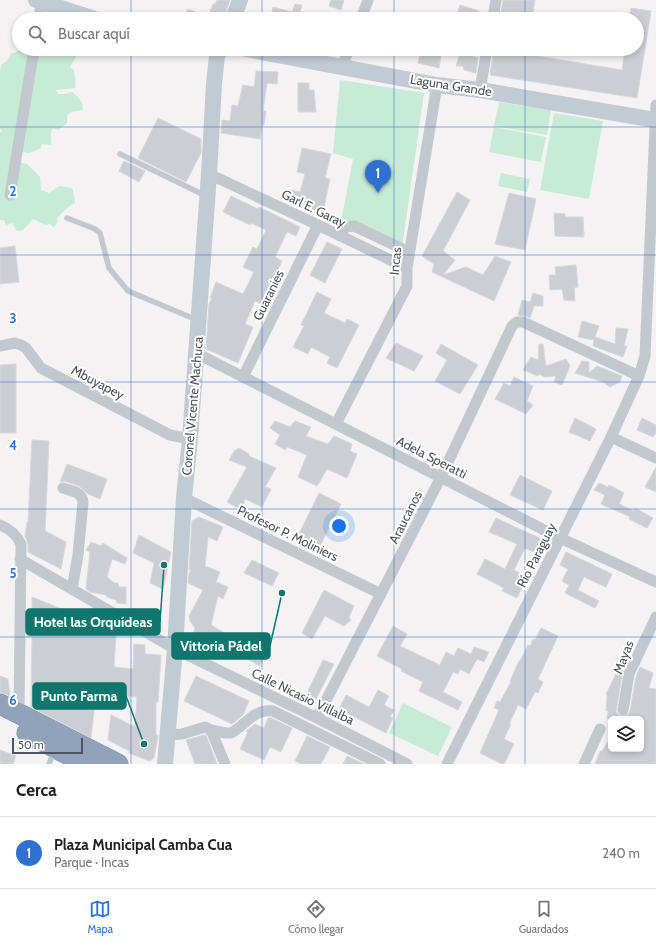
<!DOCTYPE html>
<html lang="es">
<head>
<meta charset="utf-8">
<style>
  :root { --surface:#fff; --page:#f6f6f6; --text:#222; --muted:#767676; --line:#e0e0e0; --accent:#2f70d1 }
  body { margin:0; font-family:Cabin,sans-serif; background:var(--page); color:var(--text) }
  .controls { position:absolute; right:12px; bottom:12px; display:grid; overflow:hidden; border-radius:6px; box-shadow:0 2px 6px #0003 }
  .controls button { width:36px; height:36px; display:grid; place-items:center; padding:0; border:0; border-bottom:1px solid var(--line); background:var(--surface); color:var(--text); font:20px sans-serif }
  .scale { position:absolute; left:12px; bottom:10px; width:71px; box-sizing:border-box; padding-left:4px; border:2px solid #4c545d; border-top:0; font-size:11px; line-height:14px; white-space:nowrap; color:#4c545d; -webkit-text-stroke:3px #fff; paint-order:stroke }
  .you { position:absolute; left:339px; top:526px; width:14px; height:14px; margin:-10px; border:3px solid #fff; border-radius:50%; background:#1a73e8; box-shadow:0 0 0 6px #1a73e833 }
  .badge { display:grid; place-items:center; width:26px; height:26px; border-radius:50%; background:var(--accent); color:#fff; font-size:13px; font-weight:700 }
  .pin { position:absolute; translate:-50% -33px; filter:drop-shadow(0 1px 2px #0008) }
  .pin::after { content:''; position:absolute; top:21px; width:14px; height:12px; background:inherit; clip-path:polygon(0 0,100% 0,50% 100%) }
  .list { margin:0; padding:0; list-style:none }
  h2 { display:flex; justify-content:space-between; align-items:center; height:52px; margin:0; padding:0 16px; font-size:17px }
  h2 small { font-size:13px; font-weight:400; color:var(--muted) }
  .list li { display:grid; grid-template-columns:26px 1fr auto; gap:12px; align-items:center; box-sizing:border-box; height:72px; padding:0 16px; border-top:1px solid var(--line) }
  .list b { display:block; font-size:15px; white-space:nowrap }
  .list p { margin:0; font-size:13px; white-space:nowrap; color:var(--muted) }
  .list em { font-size:13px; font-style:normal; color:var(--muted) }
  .icon { flex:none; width:22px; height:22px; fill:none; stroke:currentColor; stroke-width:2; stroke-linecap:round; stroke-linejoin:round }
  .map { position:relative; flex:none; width:656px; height:764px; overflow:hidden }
  .search { position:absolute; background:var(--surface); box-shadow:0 2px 6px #0003; left:12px; right:12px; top:12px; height:44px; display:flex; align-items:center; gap:10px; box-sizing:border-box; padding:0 14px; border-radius:22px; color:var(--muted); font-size:15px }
  .sheet { height:124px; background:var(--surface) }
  nav { display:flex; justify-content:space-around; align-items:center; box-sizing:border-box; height:56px; border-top:1px solid var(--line); background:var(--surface); font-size:11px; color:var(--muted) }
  nav a { display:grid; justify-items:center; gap:2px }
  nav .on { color:var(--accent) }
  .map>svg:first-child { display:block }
</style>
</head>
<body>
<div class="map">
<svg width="656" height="764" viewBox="0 0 656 764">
  <rect width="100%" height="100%" fill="#f4f2f2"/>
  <path fill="#c7ebd6" d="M21 49H40L41 53 48 51 61 55 74 49 76 57 70 67 74 70C74 77 77 81 75 88L56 90 58 94H64L72 92C79 97 83 102 83 110L71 112 67 115V123L58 130 52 128 51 134V145L42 144 40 149 29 153 22 152 17 155 22 163 27 164 40 177 41 190 49 193 59 186 72 188 73 191 75 203C67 206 63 213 57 218L58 222 54 227 49 224 46 225 33 219 23 230 17 231 12 223 6 225 4 220H0V133L2 130 0 129V72L1 65 7 61 11 53H15Z
    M340 80 424 93 402 248 340 227 353 159 333 153Z
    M499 102 551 110 547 135 494 126Z
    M554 113 603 121 589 199 540 190Z
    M494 127 546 137 541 162 489 152Z
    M501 173 530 179 527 192 498 186Z
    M403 703 452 727 438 756 389 733Z"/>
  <path fill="#cdced3" stroke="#d7d8dc" d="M217 0H230L223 19H184L188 9 208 17 213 4H215Z
    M331 0H344L341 10 329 6Z
    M503 0H535L532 19H500Z
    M295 4 302 5 299 14 309 17V19H281L271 16 273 7 292 12Z
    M460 5 479 11 478 19H470L457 15Z
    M631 8 651 11 637 98 490 75 494 49H520L519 53 622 70 625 49H637V19H629Z
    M421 49H442L439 68 418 63Z
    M460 53 478 58 476 73 464 70 463 66H456Z
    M256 71 278 72 277 84 267 83 263 111H266L264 125H262L260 139 221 133 222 120 230 121 232 105 238 106 243 85 254 87Z
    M298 83H309V90H314L316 112H298Z
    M158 118 201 139V153L186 182 138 158Z
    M302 148 331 154 325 178 330 179 323 212 308 208V206L288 202 291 190 300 192 305 174 297 172Z
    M124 161 145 171 139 182 119 171Z
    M457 192 470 200 443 251 455 260 443 275 466 267 483 275 495 256 511 262 494 301 432 272 434 264 422 256Z
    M509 193 536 199 525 250 495 244Z
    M231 196 258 209 259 207 300 227 296 236 287 232 275 257 282 261 261 304 255 301 245 324 253 327 238 363 206 349 209 304 212 298H210L216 282 243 294 254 272 243 267 253 247 257 249 266 230 251 223 250 225 223 212Z
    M554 213 565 214V217H583L584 237 555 236Z
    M327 242 342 249 325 283 310 275Z
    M15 246 19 282 0 284V248Z
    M576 265 578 287 574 288 575 301 564 300 562 289 550 290 549 275H556L555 267Z
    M317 292 331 299 324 313 345 323 347 319 359 325 337 368 327 363 330 357 311 347 308 354 293 347 304 326 301 325Z
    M533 293 543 296V306H534L530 318 526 316 518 315 522 300 530 302Z
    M582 321 599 326 595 337 615 344 616 328 628 329 624 346H627L623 357 593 346 594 340 578 337Z
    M396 343 423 356 414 371 386 358Z
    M441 344 478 365 460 394 435 381 447 360 436 353Z
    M539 344H543L546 366 566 359 570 366 562 385 554 382 556 376 545 377 539 374 538 376 523 370 531 357 538 360Z
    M582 361 589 362V373L597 366 622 376 620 382 610 387 603 382 575 373Z
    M16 364V433H0V365Z
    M514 377 533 386 527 401 533 405 526 414 495 399 504 383 510 386Z
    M575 418 596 429 590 441 569 432Z
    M642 418 656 425V433L653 437 637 430Z
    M275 421 290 427 295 421 311 427 306 436 328 444 334 436 352 444 350 451 357 454 347 478 327 469 317 486 298 477 307 455 287 447 285 450 275 444 280 435 270 428Z
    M32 440 49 441 45 531 66 542 61 569 28 552V544L25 536 27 522 28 523Z
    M239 448 249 454V456L276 468 265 487 271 489 262 507 245 499 242 510 227 502 247 467 229 460 235 450H236Z
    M67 464 107 479 100 499 88 494 79 486 65 481 60 482Z
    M656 467V492L645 487Z
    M520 475 552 491 543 510 510 495Z
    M599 483 608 487 609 485 624 493 619 504 634 511 635 508 653 518 647 528 629 519 630 517 601 504 605 495 594 490Z
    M319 493 341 504 318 550 296 540Z
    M199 517 223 527 217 541 208 537 205 566 220 572 216 582 228 587 223 599 218 596 211 625 228 635 216 655 193 641 192 637 195 628 190 621 189 616 203 590 188 583 189 574 191 570H189L192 521Z
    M496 518 548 542 542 556 525 548 514 570 527 577 517 598 502 591 504 588 477 574 485 559 505 569 517 544 489 532Z
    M139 535 171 552 163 589 150 583 154 563 133 553Z
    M91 542 101 546 103 543 127 558 125 564 112 559 107 577 114 583H118L119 587H126V604L117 603 116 600 107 597 106 595 90 592 86 589 90 552 86 550Z
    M566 552 612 574 606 587 584 577 578 590 599 601 595 608 565 593 569 585 562 581 568 569 560 565Z
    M252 560 279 573 272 586 244 573Z
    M324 590 354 606 349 617 351 620 344 626 325 616 312 639 302 633Z
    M32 597 102 625 101 632 116 634 114 667 133 669 134 644 145 645V654L161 655 158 702H156V735L158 736 154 758 149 761 129 753V751L108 740 111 715 135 727 137 697 117 695 116 706 95 703 91 738 31 707 32 637H27V619L32 618Z
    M393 626 407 634 400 646 440 665 446 652 454 656 458 648 471 654 474 647 489 652 484 662 477 659 469 674 460 669 458 674 453 672 443 692 462 702 458 710 419 691 423 682 401 671 402 669 377 656Z
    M541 628 558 636 538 679 543 682 538 693 535 692 526 709 518 705 509 724H511L504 739 514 744 504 764H502L480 753 499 710 494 708 497 701 500 702 511 682 510 681 519 661H520L528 645 530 646 533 639 535 640Z
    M248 642 267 652 260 666 240 655Z
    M323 660 334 664 314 703 304 699Z
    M640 667 653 673 649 688 656 689V764H595L600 751H602L611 737V749H641V719H607L608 711H606L607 695 606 694 616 674 622 675 616 712 621 717 628 715 630 711 636 677Z
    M0 676 8 679 10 696 0 692Z
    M196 676 249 701 243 715 232 724 184 701Z
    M378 690 389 696 384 705 394 710 390 717 393 718 386 733 339 709 346 695 369 707Z
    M268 718H271L292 728 281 752 270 747 264 760 240 749 248 732 246 731 255 724 264 728Z
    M204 735H206L217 764H195L186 740Z
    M307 736 330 747 321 764H301L295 761Z
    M0 750 16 756 13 764H0Z
    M347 756 364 764H343Z"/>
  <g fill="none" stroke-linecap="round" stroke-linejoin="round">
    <g stroke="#7b8ea6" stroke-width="21">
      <path id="highway" d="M0 704 118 764
        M27 733 86 764"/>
    </g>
    <path stroke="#c2c8ce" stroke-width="5.5" d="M120 154 206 196
      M67 218 95 229 100 233 109 268 128 291 197 320
      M49 764 54 751"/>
    <path stroke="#c2c8ce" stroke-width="11" d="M39 19 41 2
      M361 19 368 0
      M493 19 496 0
      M342 67 349 49
      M480 90 487 49
      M209 174 318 225 407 268
      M10 195 34 49
      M340 236 345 227 354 226 409 252
      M0 346 15 343 21 345 26 348 41 368 170 435 190 439
      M196 353 560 538 656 582
      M243 377 318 225
      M336 424 407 286V268L437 85
      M611 437 656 458
      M63 488C72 491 82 492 83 502L78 555 72 589
      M184 498 381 594
      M0 525C10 529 16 534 21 544L19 714
      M20 559 175 649 317 718 407 764
      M623 710 629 674 656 617
      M317 718 441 477 512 326 517 322H523L639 376
      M211 730 226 733H231C246 725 254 708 273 711L380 764
      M168 735 182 734 205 727 211 730 225 764
      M447 764 611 437 639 376 645 356 656 105
      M584 764 600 729"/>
    <path stroke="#c2cad3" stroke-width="16" d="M36 0 95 19
      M233 19 240 0
      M246 49 437 85 480 90 656 120
      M165 764 175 649 184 498 190 439 209 174 214 84 217 56 221 49"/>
    <use href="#highway" stroke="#90a3ba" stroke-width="20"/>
  </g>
  <path fill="none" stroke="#2f70d1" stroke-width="1" stroke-opacity="0.55" d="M131 0V19M262 0V19M394 0V19M525 0V19M131 49V764M262 49V764M394 49V764M525 49V764M0 127H656M0 255H656M0 382H656M0 509H656M0 637H656"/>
  <g text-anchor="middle" stroke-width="4" stroke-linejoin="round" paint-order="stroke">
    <g font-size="13" fill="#4c545d" stroke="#fff">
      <text transform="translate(451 85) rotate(9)" y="5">Laguna Grande</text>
      <text transform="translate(314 208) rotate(26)" y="5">Garl E. Garay</text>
      <text transform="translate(395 261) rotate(-84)" y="5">Incas</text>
      <text transform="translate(268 295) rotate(-64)" y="5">Guaranies</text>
      <text transform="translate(98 382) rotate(28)" y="5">Mbuyapey</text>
      <text transform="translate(192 406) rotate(-85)" y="5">Coronel Vicente Machuca</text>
      <text transform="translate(432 457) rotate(27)" y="5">Adela Speratti</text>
      <text transform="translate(405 517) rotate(-63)" y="5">Araucanos</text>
      <text transform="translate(288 533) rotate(26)" y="5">Profesor P. Moliniers</text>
      <text transform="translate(536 555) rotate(-63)" y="5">Río Paraguay</text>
      <text transform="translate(623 657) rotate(-69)" y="5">Mayas</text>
      <text transform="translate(303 696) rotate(26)" y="5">Calle Nicasio Villalba</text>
    </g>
  </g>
  <g font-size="13" text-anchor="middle" font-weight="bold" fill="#2f70d1" stroke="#fff" stroke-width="4" stroke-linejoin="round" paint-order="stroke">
    <text x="13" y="196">2</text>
    <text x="13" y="323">3</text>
    <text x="13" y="450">4</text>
    <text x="13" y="578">5</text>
    <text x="13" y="705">6</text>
  </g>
  <path fill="none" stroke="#0f766e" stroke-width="1.5" d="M164 565L160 622M282 593L270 646M144 744L126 696"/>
  <g fill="#0f766e" stroke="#fff" stroke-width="1.5">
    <circle cx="164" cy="565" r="4"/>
    <circle cx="282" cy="593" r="4"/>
    <circle cx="144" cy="744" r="4"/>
  </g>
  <g fill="#0f766e" stroke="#0f766e" stroke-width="1.5">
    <rect x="26" y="609" width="134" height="26" rx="4"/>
    <rect x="172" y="633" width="98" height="26" rx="4"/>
    <rect x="33" y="683" width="93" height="26" rx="4"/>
  </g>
  <g font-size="14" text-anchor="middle" font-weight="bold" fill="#fff">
    <text x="93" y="627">Hotel las Orquídeas</text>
    <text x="221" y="651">Vittoria Pádel</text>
    <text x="79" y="701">Punto Farma</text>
  </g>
</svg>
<div class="controls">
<button><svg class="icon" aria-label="layers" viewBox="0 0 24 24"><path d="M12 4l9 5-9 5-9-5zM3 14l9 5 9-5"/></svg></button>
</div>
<div class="scale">50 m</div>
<div class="you"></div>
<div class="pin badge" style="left:378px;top:193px">1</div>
<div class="search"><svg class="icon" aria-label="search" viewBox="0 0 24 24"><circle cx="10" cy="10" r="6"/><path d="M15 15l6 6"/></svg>Buscar aquí</div>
</div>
<section class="sheet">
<h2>Cerca<small></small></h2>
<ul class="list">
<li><span class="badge">1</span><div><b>Plaza Municipal Camba Cua</b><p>Parque · Incas</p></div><em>240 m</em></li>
</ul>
</section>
<nav>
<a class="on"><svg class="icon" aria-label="map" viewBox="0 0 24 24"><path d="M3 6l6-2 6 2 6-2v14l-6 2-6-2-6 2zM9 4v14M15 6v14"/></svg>Mapa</a>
<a><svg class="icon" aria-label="directions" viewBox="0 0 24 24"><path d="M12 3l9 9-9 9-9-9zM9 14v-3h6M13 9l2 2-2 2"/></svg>Cómo llegar</a>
<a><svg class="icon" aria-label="saved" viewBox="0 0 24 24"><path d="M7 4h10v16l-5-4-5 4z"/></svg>Guardados</a>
</nav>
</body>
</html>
